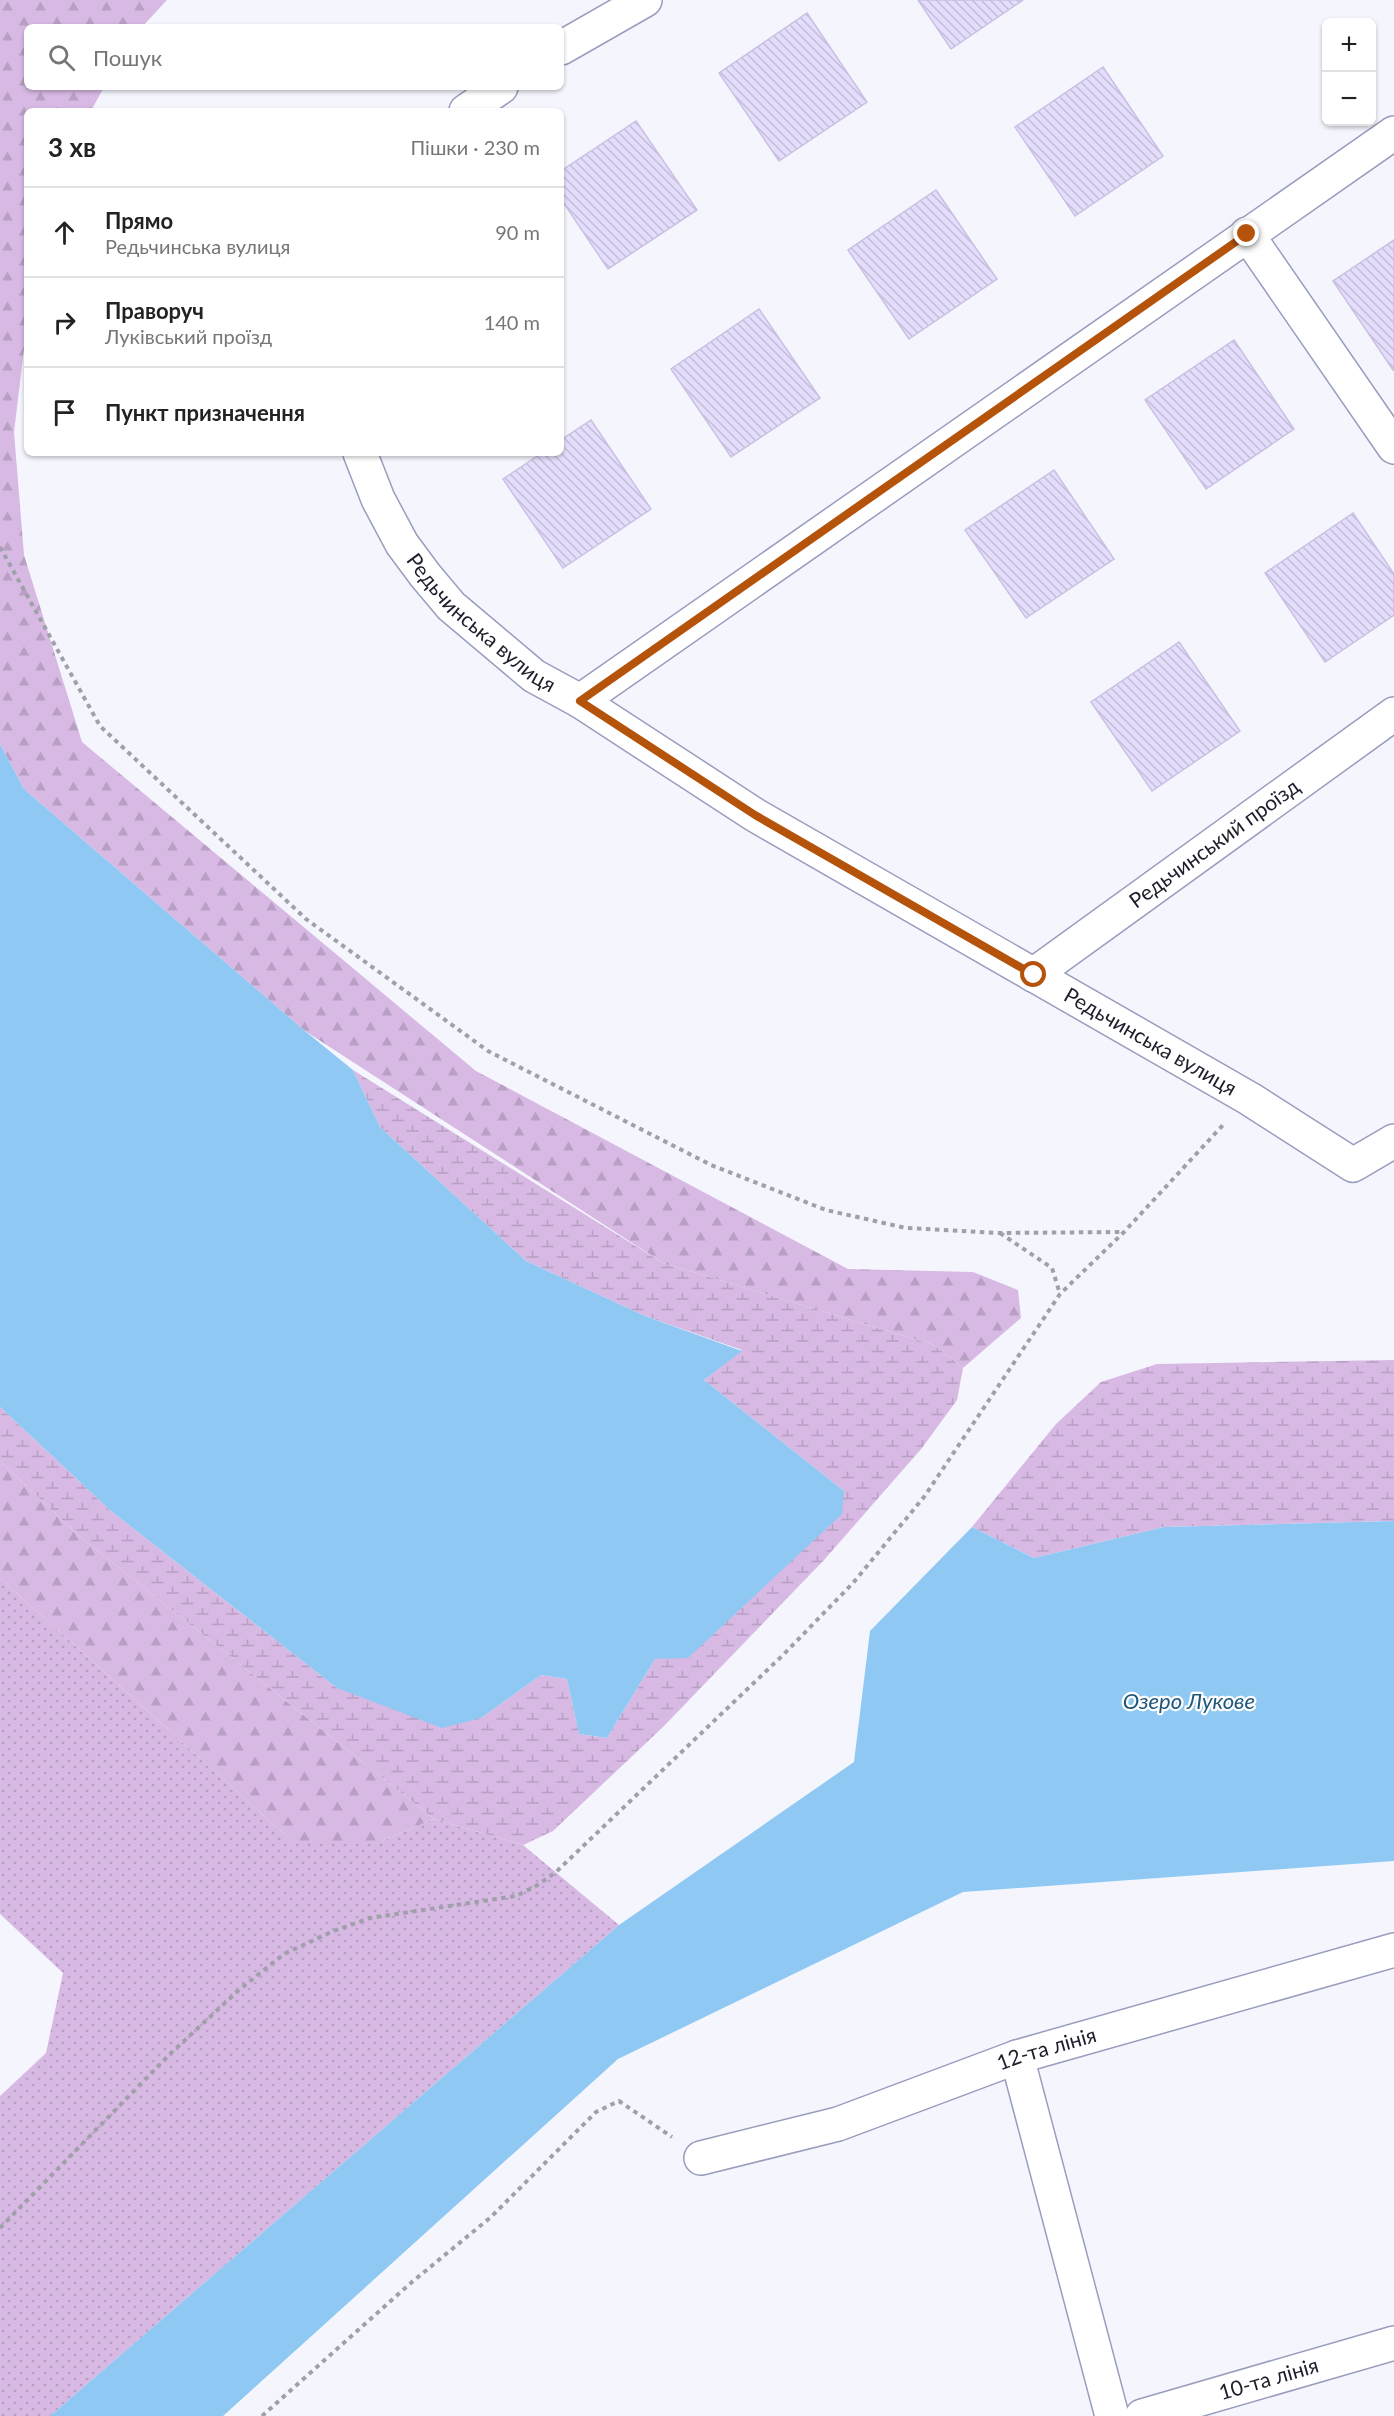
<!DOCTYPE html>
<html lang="uk">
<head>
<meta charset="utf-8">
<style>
  :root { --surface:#fff; --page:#f6f6f6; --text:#222; --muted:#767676; --line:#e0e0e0 }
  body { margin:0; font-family:Lato,sans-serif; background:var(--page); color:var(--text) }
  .controls { position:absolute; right:18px; top:18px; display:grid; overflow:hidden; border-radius:9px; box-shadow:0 2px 4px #0004 }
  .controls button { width:54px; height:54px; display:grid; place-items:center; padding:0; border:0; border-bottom:2px solid var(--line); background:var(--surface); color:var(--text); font:30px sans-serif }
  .stop { position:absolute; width:18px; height:18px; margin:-14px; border:4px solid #b45309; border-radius:50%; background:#fff }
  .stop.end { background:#b45309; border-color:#fff; box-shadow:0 2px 6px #0008 }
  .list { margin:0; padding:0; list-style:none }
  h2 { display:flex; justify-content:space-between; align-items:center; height:78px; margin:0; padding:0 24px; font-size:26px }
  h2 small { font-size:20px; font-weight:400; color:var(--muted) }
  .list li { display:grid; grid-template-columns:39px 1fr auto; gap:18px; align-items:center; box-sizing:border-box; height:90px; padding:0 24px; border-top:2px solid var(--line) }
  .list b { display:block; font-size:22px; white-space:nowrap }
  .list p { margin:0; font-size:20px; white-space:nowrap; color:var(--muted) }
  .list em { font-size:20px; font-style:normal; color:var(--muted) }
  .icon { flex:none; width:33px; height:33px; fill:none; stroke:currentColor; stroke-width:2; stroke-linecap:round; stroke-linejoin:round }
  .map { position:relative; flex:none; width:1394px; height:2416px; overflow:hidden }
  .search { position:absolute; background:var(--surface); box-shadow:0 2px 4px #0004; left:24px; top:24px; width:540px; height:66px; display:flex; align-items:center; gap:15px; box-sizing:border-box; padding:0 21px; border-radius:9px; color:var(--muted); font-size:22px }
  .panel { position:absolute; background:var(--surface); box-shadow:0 2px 4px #0004; left:24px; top:108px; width:540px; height:348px; border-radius:9px }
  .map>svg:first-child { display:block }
</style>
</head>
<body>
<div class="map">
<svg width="1394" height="2416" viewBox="0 0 1394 2416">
  <defs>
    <pattern id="grass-dots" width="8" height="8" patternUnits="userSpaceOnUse" patternTransform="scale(1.5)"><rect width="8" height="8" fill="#d7b9e3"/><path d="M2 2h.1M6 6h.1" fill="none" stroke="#b89fc3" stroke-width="1.8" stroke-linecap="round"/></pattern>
    <pattern id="forest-firs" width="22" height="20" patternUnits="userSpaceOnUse" patternTransform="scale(1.5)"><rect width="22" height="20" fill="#d7b9e3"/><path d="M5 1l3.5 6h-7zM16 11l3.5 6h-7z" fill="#b89fc3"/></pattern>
    <pattern id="wetland-marsh" width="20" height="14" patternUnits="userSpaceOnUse" patternTransform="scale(1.5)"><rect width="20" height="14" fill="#d7b9e3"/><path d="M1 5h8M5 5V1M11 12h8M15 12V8" fill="none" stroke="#b89fc3"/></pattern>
    <pattern id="building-back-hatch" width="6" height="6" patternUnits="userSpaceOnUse" patternTransform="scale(1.5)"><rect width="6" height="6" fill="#e5ddfc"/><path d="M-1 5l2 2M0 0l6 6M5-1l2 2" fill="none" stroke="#c4bdd8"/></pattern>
  </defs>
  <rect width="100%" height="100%" fill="#f5f6fd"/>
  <path fill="url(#grass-dots)" d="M0 1578 292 1841H382L434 1819 523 1845 619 1925 50 2416H0V2096L46 2053 63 1973 0 1914Z"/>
  <path fill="url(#forest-firs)" d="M0 0H167L142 27H27V87H104L91 111H27V324L14 432 24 555 82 742 476 1071 848 1269 973 1272 1018 1290 1021 1318 963 1368 934 1345 663 1263 305 1031 24 789 0 744Z
    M0 1461 78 1535 434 1819 382 1841H292L0 1578Z"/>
  <path fill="url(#wetland-marsh)" d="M353 1070 663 1263 934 1345 963 1368 957 1400 922 1448 824 1560 663 1727 553 1831 523 1845 434 1819 78 1535 0 1461V1407L111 1511 337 1688 481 1718 541 1675 567 1679 579 1734 607 1738 655 1659 844 1491 704 1380 742 1350 645 1316 526 1261 380 1127Z
    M1394 1360V1521L1164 1527 1034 1558 972 1527 1056 1424 1101 1382 1157 1364Z"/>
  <path fill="#8fc9f3" d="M0 744 24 789 305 1031 353 1070 380 1127 526 1261 645 1316 742 1351 704 1380 844 1491 842 1514 688 1658 655 1659 607 1738 579 1734 567 1679 541 1675 481 1718 442 1728 337 1688 111 1511 0 1407Z
    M1394 1521V1861L963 1892 618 2059 223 2416H50L619 1925 854 1762 870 1631 972 1527 1034 1558 1164 1527Z"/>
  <path fill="url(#building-back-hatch)" stroke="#c9c0e3" stroke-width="1.5" d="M918 0H1023L951 49Z
    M807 13 867 102 779 161 719 73Z
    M1103 67 1163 156 1075 216 1015 127Z
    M636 121 697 210 608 269 561 199V171Z
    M936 190 997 279 909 339 848 250Z
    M1394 240V370H1393L1333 281Z
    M759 309 820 398 731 457 671 369Z
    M1234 340 1294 429 1206 489 1145 400Z
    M591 420 651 509 563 568 503 479 542 453H561V440Z
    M1054 470 1114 559 1026 618 965 530Z
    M1353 513 1394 574V615L1325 662 1265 573Z
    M1179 642 1240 731 1152 791 1091 702Z"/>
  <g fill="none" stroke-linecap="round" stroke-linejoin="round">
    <g stroke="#989dbe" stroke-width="36">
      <g id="minor">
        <path d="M561 48 645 0"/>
        <path d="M466 111 501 87"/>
        <path d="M1247 234 1394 447"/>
        <path id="s1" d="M360 453 378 499 402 544 425 575 451 606 534 676 580 701 755 815 1250 1099 1353 1165 1394 1141"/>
        <path d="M580 701 1394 133"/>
        <path id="s2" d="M1033 975 1394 714"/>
        <path d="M1017 2057 1112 2416"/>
        <path id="s3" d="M701 2158 838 2124 1017 2057 1394 1950"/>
        <path id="s4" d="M1142 2416 1394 2343"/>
      </g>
    </g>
    <path stroke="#9fa0a9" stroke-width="4" stroke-dasharray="4.5 4.5" stroke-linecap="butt" d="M0 547 100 726 306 919 488 1051 711 1165 826 1210 906 1228 1000 1233 1123 1232
      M1000 1233 1052 1268 1060 1294
      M0 2228 170 2054 239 1990 284 1954 331 1932 370 1918 516 1896 536 1886 556 1872 783 1655 853 1583 924 1497 1060 1294 1124 1232 1223 1125
      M262 2416 412 2282 491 2217 596 2112 619 2101 672 2137"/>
    <use href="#minor" stroke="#fff" stroke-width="33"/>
  </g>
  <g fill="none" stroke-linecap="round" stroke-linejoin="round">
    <path stroke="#b45309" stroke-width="8" d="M1034 975 755 815 580 701 1247 234"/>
  </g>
  <g text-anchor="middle" stroke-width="4.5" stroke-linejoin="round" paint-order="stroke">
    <g font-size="21" fill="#1d1e2b" stroke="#fff">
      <text dy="7" stroke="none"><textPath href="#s1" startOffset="213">Редьчинська вулиця</textPath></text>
      <text dy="7" stroke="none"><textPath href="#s2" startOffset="224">Редьчинський проїзд</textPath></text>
      <text dy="7" stroke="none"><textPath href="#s1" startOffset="1005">Редьчинська вулиця</textPath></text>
      <text dy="7" stroke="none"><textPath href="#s3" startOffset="363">12-та лінія</textPath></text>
      <text dy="7" stroke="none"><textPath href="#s4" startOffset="132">10-та лінія</textPath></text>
    </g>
    <g font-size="22" font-style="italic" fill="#20577a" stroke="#fff">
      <text x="1189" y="1709">Озеро Лукове</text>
    </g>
  </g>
</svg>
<div class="controls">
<button>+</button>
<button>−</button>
</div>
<div class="stop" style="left:1034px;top:975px"></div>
<div class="stop end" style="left:1247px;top:234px"></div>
<div class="search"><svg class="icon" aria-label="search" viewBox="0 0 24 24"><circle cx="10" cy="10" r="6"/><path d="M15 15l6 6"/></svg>Пошук</div>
<section class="panel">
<h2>3 хв<small>Пішки · 230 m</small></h2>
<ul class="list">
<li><svg class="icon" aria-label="ahead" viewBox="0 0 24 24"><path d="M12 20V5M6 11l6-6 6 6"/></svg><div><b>Прямо</b><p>Редьчинська вулиця</p></div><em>90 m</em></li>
<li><svg class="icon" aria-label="right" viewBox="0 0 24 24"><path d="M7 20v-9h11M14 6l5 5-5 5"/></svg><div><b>Праворуч</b><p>Луківський проїзд</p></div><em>140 m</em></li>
<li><svg class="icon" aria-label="arrive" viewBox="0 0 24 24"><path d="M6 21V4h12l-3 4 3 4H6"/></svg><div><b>Пункт призначення</b></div></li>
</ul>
</section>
</div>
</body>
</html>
